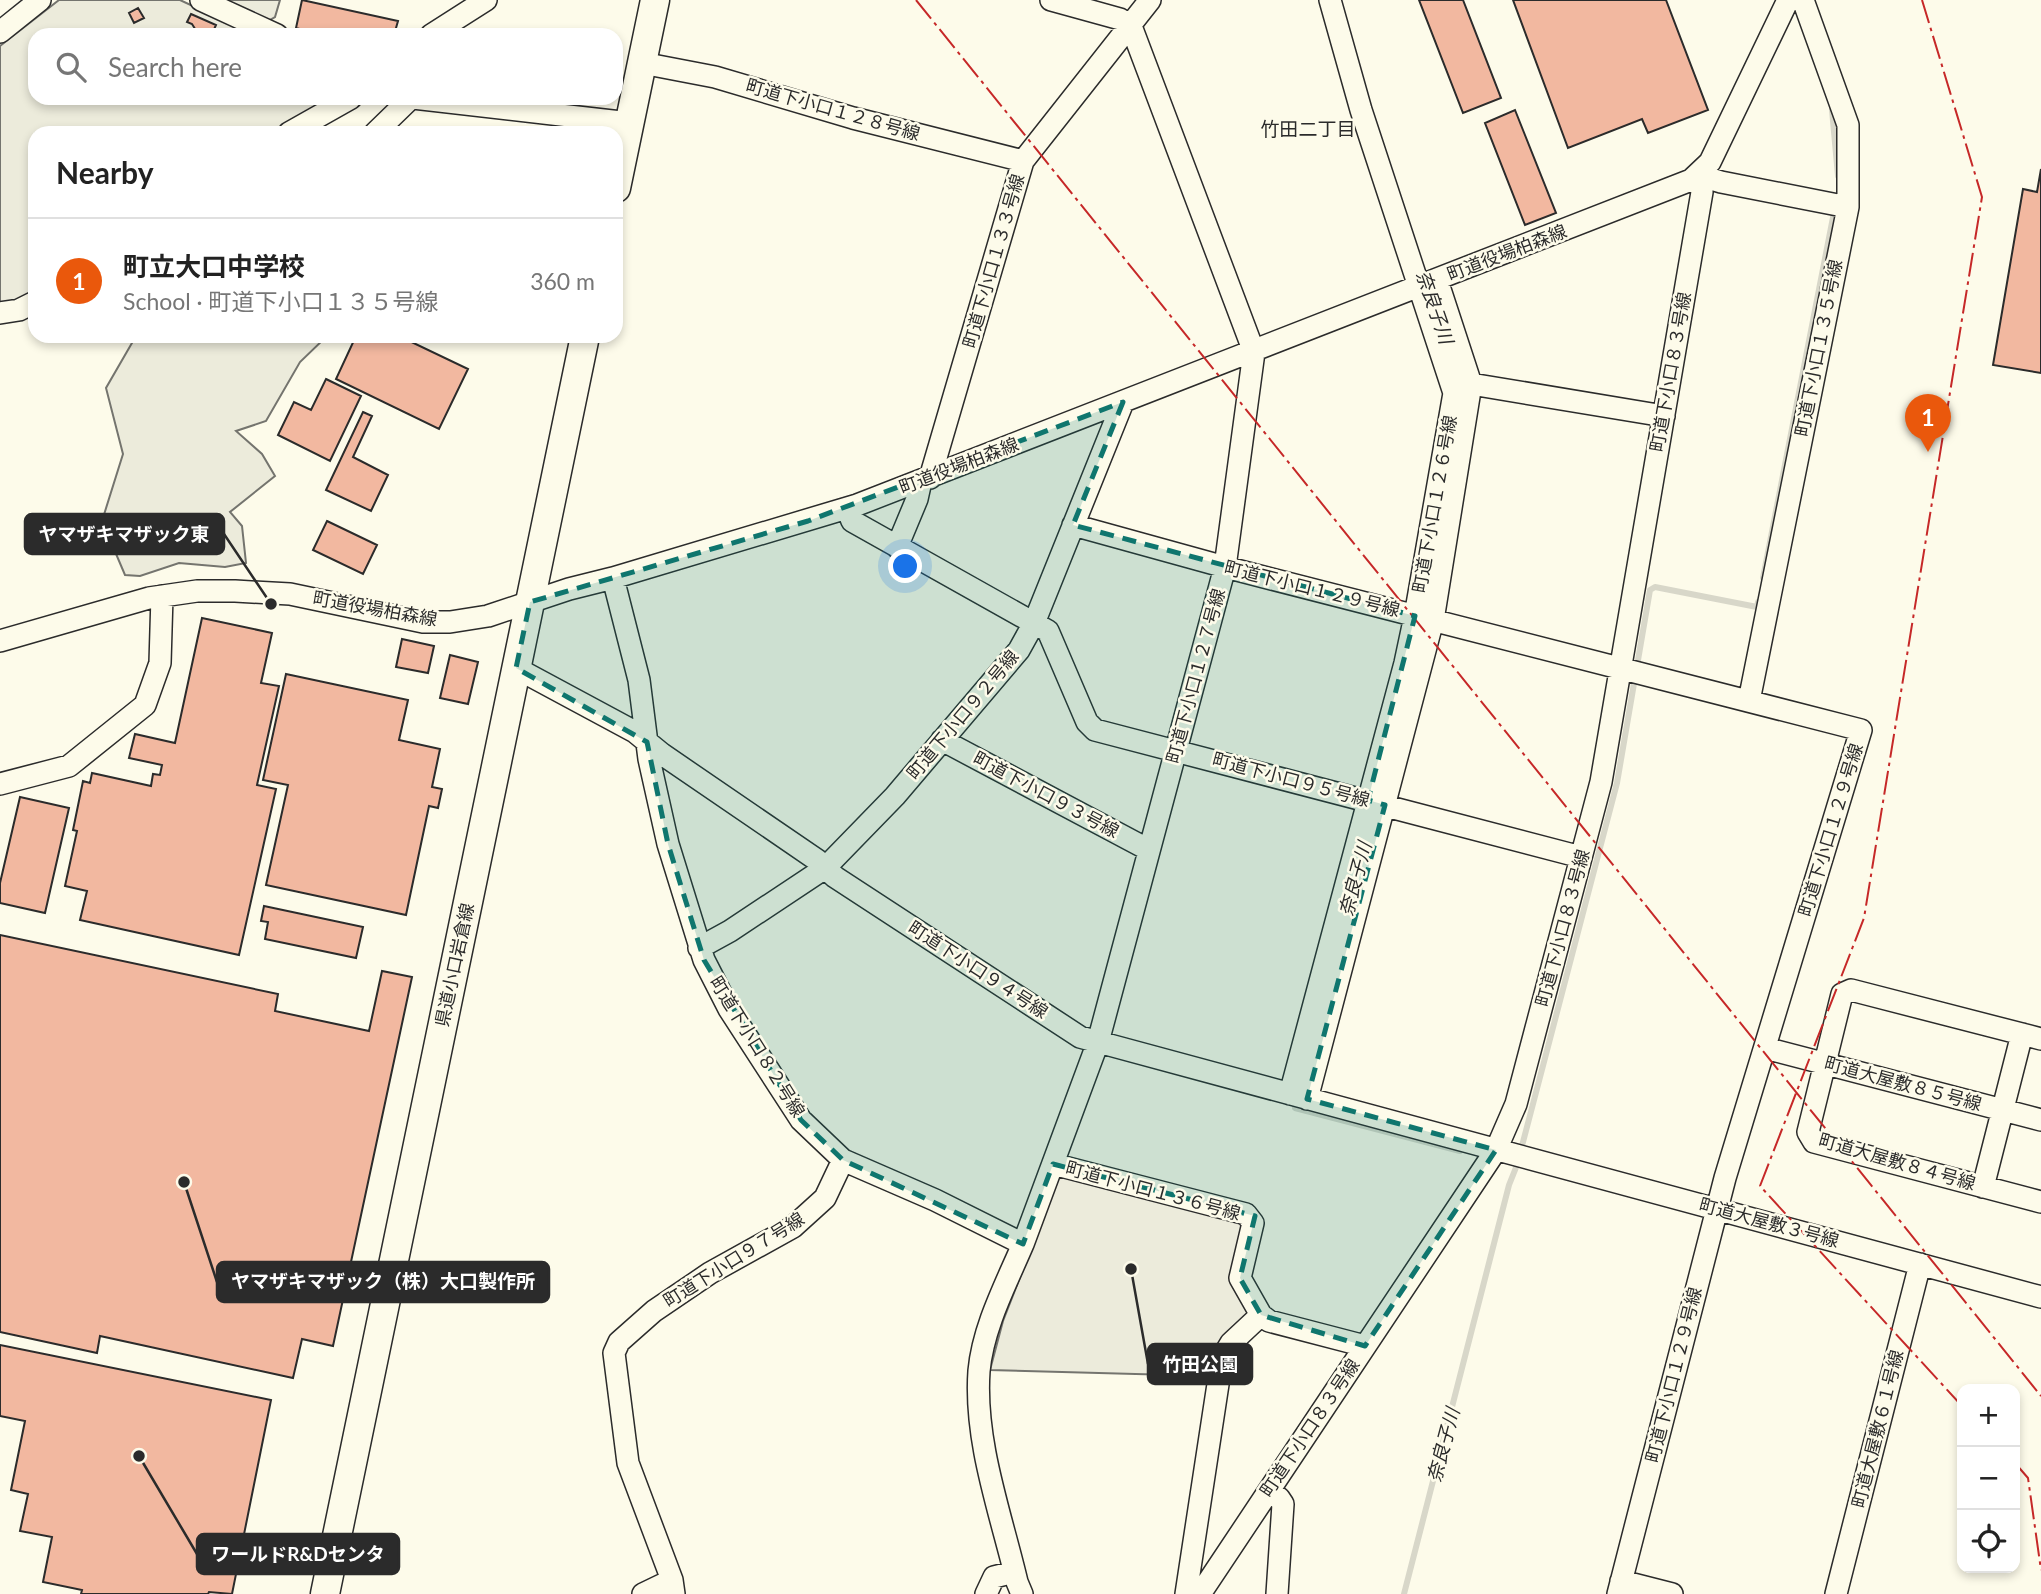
<!DOCTYPE html>
<html lang="en">
<head>
<meta charset="utf-8">
<style>
  :root { --surface:#fff; --page:#f6f6f6; --text:#222; --muted:#767676; --line:#e0e0e0; --accent:#ea580c }
  body { margin:0; font-family:Lato,"Noto Sans JP",sans-serif; background:var(--page); color:var(--text) }
  .controls { position:absolute; right:21px; bottom:21px; display:grid; overflow:hidden; border-radius:14px; box-shadow:0 4px 10px #0003 }
  .controls button { width:63px; height:63px; display:grid; place-items:center; padding:0; border:0; border-bottom:2px solid var(--line); background:var(--surface); color:var(--text); font:35px sans-serif }
  .you { position:absolute; left:906px; top:567px; width:24px; height:24px; margin:-18px; border:5px solid #fff; border-radius:50%; background:#1a73e8; box-shadow:0 0 0 10px #1a73e833 }
  .badge { display:grid; place-items:center; width:46px; height:46px; border-radius:50%; background:var(--accent); color:#fff; font-size:23px; font-weight:700 }
  .pin { position:absolute; translate:-50% -58px; filter:drop-shadow(0 2px 4px #0008) }
  .pin::after { content:''; position:absolute; top:37px; width:24px; height:21px; background:inherit; clip-path:polygon(0 0,100% 0,50% 100%) }
  .list { margin:0; padding:0; list-style:none }
  h2 { display:flex; justify-content:space-between; align-items:center; height:91px; margin:0; padding:0 28px; font-size:30px }
  h2 small { font-size:23px; font-weight:400; color:var(--muted) }
  .list li { display:grid; grid-template-columns:46px 1fr auto; gap:21px; align-items:center; box-sizing:border-box; height:126px; padding:0 28px; border-top:2px solid var(--line) }
  .list b { display:block; font-size:26px; white-space:nowrap }
  .list p { margin:0; font-size:23px; white-space:nowrap; color:var(--muted) }
  .list em { font-size:23px; font-style:normal; color:var(--muted) }
  .icon { flex:none; width:38px; height:38px; fill:none; stroke:currentColor; stroke-width:2; stroke-linecap:round; stroke-linejoin:round }
  .map { position:relative; flex:none; width:2041px; height:1594px; overflow:hidden }
  .search { position:absolute; background:var(--surface); box-shadow:0 4px 10px #0003; left:28px; top:28px; width:595px; height:77px; display:flex; align-items:center; gap:18px; box-sizing:border-box; padding:0 24px; border-radius:21px; color:var(--muted); font-size:26px }
  .panel { position:absolute; background:var(--surface); box-shadow:0 4px 10px #0003; left:28px; top:126px; width:595px; height:217px; border-radius:21px }
  .map>svg:first-child { display:block }
</style>
</head>
<body>
<div class="map">
<svg width="2041" height="1594" viewBox="0 0 2041 1594">
  <rect width="100%" height="100%" fill="#fdfbea"/>
  <path fill="#ecebdb" stroke="#74746e" stroke-width="2" d="M59 0H180L255 35H35V98H344L282 133H35V297L18 305 0 302V46Z
    M224 0H280L275 17 268 21Z
    M136 336H327L300 362 266 421 236 431 262 454 275 476 230 512 242 526 246 563 225 567 179 563 140 576 125 575 102 521 123 454 106 388Z
    M1067 1173 1243 1220 1251 1307 1249 1321 1209 1376 990 1370 1003 1321 1059 1177Z"/>
  <g fill="none" stroke-linecap="round" stroke-linejoin="round">
    <path stroke="#d8d7c9" stroke-width="6" d="M1832 110 1838 176
      M1763 578 1835 207
      M1297 1100 1295 1108 1460 1151
      M1404 1594 1509 1185 1517 1165 1617 783 1650 590 1655 587 1757 607 1758 602"/>
  </g>
  <path fill="#f2b8a0" stroke="#2b2b2b" stroke-width="2" d="M302 0 398 21 394 35H314L310 32 296 28Z
    M1419 0H1463L1501 98 1463 113Z
    M1513 0H1666L1708 110 1648 133 1642 119 1568 148Z
    M138 8 144 18 134 23 129 13Z
    M191 14 216 25 212 34 206 31 197 32 192 24 187 22Z
    M1515 110 1556 213 1525 225 1485 123Z
    M2041 169V373L1993 365 2023 189 2037 192Z
    M356 336H399L468 369 439 429 336 379Z
    M326 379 361 396 330 461 278 435 294 402 311 410Z
    M363 412 372 416 353 457 388 475 371 511 326 490Z
    M327 521 377 545 363 574 313 550Z
    M202 618 272 633 261 683 279 686 257 785 276 789 239 955 80 920 87 891 65 886 77 831 73 830 83 781 90 783 92 773 151 786 153 774 160 775 162 765 129 758 135 734 175 743Z
    M402 639 434 646 428 673 396 667Z
    M450 655 478 662 468 704 440 698Z
    M286 674 408 700 399 740 440 749 432 787 442 789 438 808 429 806 406 915 266 885 288 785 263 780Z
    M20 797 69 808 45 913 0 903V883Z
    M264 906 363 927 356 958 265 939 268 922 261 921Z
    M0 935 278 994 275 1011 369 1031 382 971 412 977 333 1346 302 1339 293 1378 100 1336 97 1353 0 1332Z
    M0 1345 271 1400 232 1594 209 1592 208 1594H81L82 1590 43 1582 52 1537 20 1531 28 1494 11 1490 25 1421 0 1416Z"/>
  <g fill="none" stroke-linecap="round" stroke-linejoin="round">
    <g stroke="#2b2b2b" stroke-width="24">
      <path id="minor" d="M201 0 277 35
        M0 32 40 0
        M431 35 486 0
        M642 63 715 77 853 118 1023 161
        M413 98 630 123
        M289 133 351 98
        M375 133 411 98
        M0 313 19 310 35 302
        M1471 384 1664 416
        M930 478 1023 161 1150 0
        M847 508 852 521 1048 631 1087 722 1095 730 1581 857
        M1073 525 1225 567 1861 730 1725 1178 1618 1594
        M897 547 917 499 921 481
        M613 578 639 680 649 759 668 844 704 960 729 1009 801 1120 843 1160 935 1200 1023 1244C1006 1284 983 1327 979 1371 974 1442 1001 1514 1017 1582L1022 1594
        M0 641 149 598 197 591H235L290 594 423 622H450L488 616 569 589 613 578 857 505 1691 180 1710 162 1788 0
        M516 668 635 732 662 754 817 860 835 877 1080 1037 2041 1297
        M1749 701 1848 207V125L1803 0
        M942 740 1149 850
        M0 784 69 766 145 705 160 663 162 596
        M699 948 730 931 825 868 895 796 1019 650 1034 623 1123 402
        M2041 1039 1851 990 1842 994 1808 1132 1814 1142 2041 1202
        M1765 1048 2041 1120
        M1290 1094 1405 663 1415 616 1454 393 1361 110 1330 0
        M1307 1099 1433 620 1471 384 1437 280
        M1053 1164 1246 1214 1253 1223 1240 1278 1261 1315 1269 1321 1365 1346
        M1983 1187 2022 1034
        M1023 1244 1098 1042 1225 567 1254 352 1131 26 1120 19 1051 0
        M1269 1491 1279 1498 1283 1504 1277 1594
        M1621 1581 1672 1594
        M643 1594 672 1580
        M674 1594 672 1580 628 1463 614 1353 619 1342 654 1311 710 1273 793 1227 825 1198 843 1160
        M986 1594 994 1577 1014 1572
        M1186 1594 1222 1358 1231 1343 1261 1315
        M1200 1594 1496 1150 1516 1104 1601 782 1702 192 1698 175 1721 182 1848 207
        M1836 1594 1920 1264"/>
    </g>
    <g stroke="#2b2b2b" stroke-width="31">
      <path id="major" d="M616 188 655 0
        M325 1594 585 336"/>
    </g>
    <use href="#minor" stroke="#fdfbea" stroke-width="21"/>
    <use href="#major" stroke="#fdfbea" stroke-width="28"/>
    <path stroke="#c62828" stroke-width="2" stroke-dasharray="24 5 3.5 5" stroke-linecap="butt" d="M916 0 2041 1396
      M1922 0 1982 197 1864 918 1760 1186 1962 1406
      M2015 1463 2028 1478 2041 1570"/>
  </g>
  <path fill="#0f766e" fill-opacity="0.2" stroke="#0f766e" stroke-width="5" stroke-dasharray="14 9" stroke-linejoin="round" d="M1123 402 1073 525 1415 616 1368 800 1385 805 1307 1099 1496 1150 1365 1346 1261 1315 1240 1278 1255 1216 1053 1164 1023 1244 843 1160 801 1120 704 960 668 844 647 742 516 668 530 602 808 521Z"/>
  <g text-anchor="middle" stroke-width="5" stroke-linejoin="round" paint-order="stroke">
    <g font-size="18" fill="#2b2b2b" stroke="#fdfbea">
      <text transform="translate(833 110) rotate(16)" y="6">町道下小口１２８号線</text>
      <text transform="translate(1507 253) rotate(-21)" y="6">町道役場柏森線</text>
      <text transform="translate(994 261) rotate(-74)" y="6">町道下小口１３３号線</text>
      <text transform="translate(1819 348) rotate(-79)" y="6">町道下小口１３５号線</text>
      <text transform="translate(1671 372) rotate(-80)" y="6">町道下小口８３号線</text>
      <text transform="translate(959 466) rotate(-21)" y="6">町道役場柏森線</text>
      <text transform="translate(1435 504) rotate(-80)" y="6">町道下小口１２６号線</text>
      <text transform="translate(1312 589) rotate(14)" y="6">町道下小口１２９号線</text>
      <text transform="translate(375 609) rotate(10)" y="6">町道役場柏森線</text>
      <text transform="translate(1196 676) rotate(-75)" y="6">町道下小口１２７号線</text>
      <text transform="translate(963 715) rotate(-50)" y="6">町道下小口９２号線</text>
      <text transform="translate(1291 780) rotate(15)" y="6">町道下小口９５号線</text>
      <text transform="translate(1046 795) rotate(28)" y="6">町道下小口９３号線</text>
      <text transform="translate(1831 830) rotate(-73)" y="6">町道下小口１２９号線</text>
      <text transform="translate(1563 928) rotate(-75)" y="6">町道下小口８３号線</text>
      <text transform="translate(455 965) rotate(-78)" y="6">県道小口岩倉線</text>
      <text transform="translate(978 970) rotate(33)" y="6">町道下小口９４号線</text>
      <text transform="translate(757 1047) rotate(58)" y="6">町道下小口８２号線</text>
      <text transform="translate(1903 1084) rotate(15)" y="6">町道大屋敷８５号線</text>
      <text transform="translate(1897 1162) rotate(16)" y="6">町道大屋敷８４号線</text>
      <text transform="translate(1153 1191) rotate(15)" y="6">町道下小口１３６号線</text>
      <text transform="translate(1769 1223) rotate(15)" y="6">町道大屋敷３号線</text>
      <text transform="translate(734 1260) rotate(-32)" y="6">町道下小口９７号線</text>
      <text transform="translate(1674 1375) rotate(-76)" y="6">町道下小口１２９号線</text>
      <text transform="translate(1310 1428) rotate(-56)" y="6">町道下小口８３号線</text>
      <text transform="translate(1878 1429) rotate(-76)" y="6">町道大屋敷６１号線</text>
    </g>
    <g font-size="19" fill="#2b2b2b" stroke="#fdfbea">
      <text x="1308" y="136">竹田二丁目</text>
    </g>
    <g font-size="19" font-style="italic" fill="#2b2b2b" stroke="#fdfbea">
      <text transform="translate(1435 307) rotate(71)" y="7">奈良子川</text>
      <text transform="translate(1355 879) rotate(-75)" y="7">奈良子川</text>
      <text transform="translate(1443 1445) rotate(-75)" y="7">奈良子川</text>
    </g>
  </g>
  <path fill="none" stroke="#2b2b2b" stroke-width="2.5" d="M271 604L224 534M184 1182L217 1282M1131 1269L1148 1364M139 1456L197 1554"/>
  <g fill="#2b2b2b" stroke="#fdfbea" stroke-width="2.5">
    <circle cx="271" cy="604" r="7"/>
    <circle cx="184" cy="1182" r="7"/>
    <circle cx="1131" cy="1269" r="7"/>
    <circle cx="139" cy="1456" r="7"/>
  </g>
  <g fill="#2b2b2b" stroke="#2b2b2b" stroke-width="2.5">
    <rect x="25" y="514" width="199" height="40" rx="7"/>
    <rect x="217" y="1262" width="332" height="40" rx="7"/>
    <rect x="1148" y="1344" width="104" height="40" rx="7"/>
    <rect x="197" y="1534" width="202" height="40" rx="7"/>
  </g>
  <g font-size="19" text-anchor="middle" font-weight="bold" fill="#fff">
    <text x="124" y="541">ヤマザキマザック東</text>
    <text x="383" y="1288">ヤマザキマザック（株）大口製作所</text>
    <text x="1200" y="1371">竹田公園</text>
    <text x="298" y="1561">ワールドR&amp;Dセンタ</text>
  </g>
</svg>
<div class="controls">
<button>+</button>
<button>−</button>
<button><svg class="icon" aria-label="locate" viewBox="0 0 24 24"><circle cx="12" cy="12" r="6"/><path d="M12 2v4M12 18v4M2 12h4M18 12h4"/></svg></button>
</div>
<div class="you"></div>
<div class="pin badge" style="left:1928px;top:452px">1</div>
<div class="search"><svg class="icon" aria-label="search" viewBox="0 0 24 24"><circle cx="10" cy="10" r="6"/><path d="M15 15l6 6"/></svg>Search here</div>
<section class="panel">
<h2>Nearby<small></small></h2>
<ul class="list">
<li><span class="badge">1</span><div><b>町立大口中学校</b><p>School · 町道下小口１３５号線</p></div><em>360 m</em></li>
</ul>
</section>
</div>
</body>
</html>
